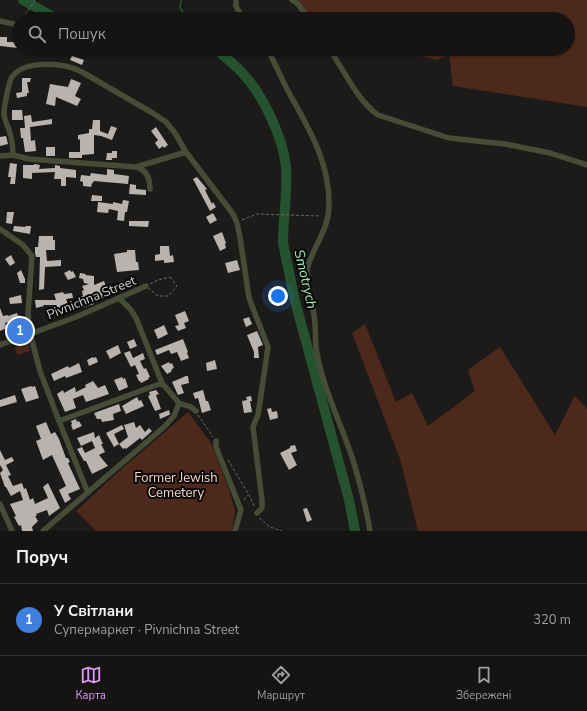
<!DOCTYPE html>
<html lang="uk">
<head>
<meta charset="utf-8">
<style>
  :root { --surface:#151413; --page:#222121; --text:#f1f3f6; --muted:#9d9ea0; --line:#343333; --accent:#dd99f3 }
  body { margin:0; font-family:"Nunito Sans",sans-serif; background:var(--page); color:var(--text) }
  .you { position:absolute; left:278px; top:296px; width:14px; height:14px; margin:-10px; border:3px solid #fff; border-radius:50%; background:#1a73e8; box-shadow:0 0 0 6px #1a73e833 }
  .badge { display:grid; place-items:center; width:26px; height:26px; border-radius:50%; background:var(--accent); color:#fff; font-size:13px; font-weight:700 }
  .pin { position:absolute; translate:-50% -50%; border:2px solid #fff; box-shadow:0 1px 4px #0006 }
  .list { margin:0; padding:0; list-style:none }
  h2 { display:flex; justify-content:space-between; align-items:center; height:52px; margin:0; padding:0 16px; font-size:17px }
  h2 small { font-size:13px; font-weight:400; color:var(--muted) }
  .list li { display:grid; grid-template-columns:26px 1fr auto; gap:12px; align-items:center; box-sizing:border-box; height:72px; padding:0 16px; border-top:1px solid var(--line) }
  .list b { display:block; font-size:15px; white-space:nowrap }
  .list p { margin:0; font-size:13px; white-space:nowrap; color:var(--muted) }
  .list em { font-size:13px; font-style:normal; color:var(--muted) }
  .icon { flex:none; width:22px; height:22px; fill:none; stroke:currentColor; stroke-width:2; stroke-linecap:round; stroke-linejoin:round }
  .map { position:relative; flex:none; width:587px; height:531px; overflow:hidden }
  .search { position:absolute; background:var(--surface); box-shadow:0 1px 3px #0004; left:12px; right:12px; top:12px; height:44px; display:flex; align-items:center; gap:10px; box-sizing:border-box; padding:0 14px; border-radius:22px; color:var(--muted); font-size:15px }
  .sheet { height:124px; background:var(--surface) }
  nav { display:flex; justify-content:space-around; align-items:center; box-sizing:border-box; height:56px; border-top:1px solid var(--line); background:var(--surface); font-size:11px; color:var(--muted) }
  nav a { display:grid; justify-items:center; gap:2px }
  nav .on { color:var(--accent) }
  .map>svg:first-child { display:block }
</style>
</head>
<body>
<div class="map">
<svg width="587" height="531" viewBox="0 0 587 531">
  <rect width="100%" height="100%" fill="#1c1b19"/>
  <path fill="#4d291c" d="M295 0H587V107L453 86 449 55 437 60 416 55 400 49H568V19H310Z
    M365 324 396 402 412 393 428 426 475 391 468 370 500 347 555 435 575 396 587 409V531H418L400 459 352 333Z
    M28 343 30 351 17 355 15 347Z
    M188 412 211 443 228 486 235 511 232 531H96L76 511 117 473Z"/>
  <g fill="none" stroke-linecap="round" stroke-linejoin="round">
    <path stroke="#25532f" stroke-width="1.5" d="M181 0 180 7 187 19"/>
    <path stroke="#25532f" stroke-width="10" d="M23 0 57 19
      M118 49 129 51 152 49
      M216 49C226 58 237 66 245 76 264 97 283 138 286 167 288 191 283 218 283 243L295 301 349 500 355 531"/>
  </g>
  <path fill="#b6b3b0" d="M0 37H7V42H18V48L0 46Z
    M72 56 84 60 82 65 70 60Z
    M22 78H31L30 82H27L29 93H27V96L17 98 16 93 22 92Z
    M71 79 81 83 75 96 81 99 77 106 56 97 55 106 46 104 50 84 68 87Z
    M12 110H22L23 120H12Z
    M31 115 32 122 52 119V124L30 127 31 141 35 140 36 151 25 152 23 138H21L20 128H25L24 116Z
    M93 120H100V131L108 134 111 126 117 128 112 140 101 136 94 135V154L82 155V158H69V152H80V139L78 140V135L89 133V129H92Z
    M156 127 168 145 164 148 163 146 159 149 155 143 158 140 151 131Z
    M6 136 8 144 0 146V137Z
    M46 147H55V156H46Z
    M112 151H117V158H112V160H106L107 153H112Z
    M10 163 17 164 15 184H10L11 177H8Z
    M34 164 40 165 39 169 55 168V165L60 166V168L76 170V178L66 177V186H61V179H54L55 172 32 173V179L23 178V165H34Z
    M107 169 114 170V174L129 176 128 184 94 181 93 183H92L91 187 83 186V182L80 181 81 175 90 176 91 173 107 175Z
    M197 177 207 189 205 190 212 204 213 202 216 207 210 211 193 179Z
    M130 184 136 185V189L146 190V195L129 194Z
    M92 195 102 196V201H91Z
    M123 200 129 201 127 212H125L124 221 117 220 118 211 109 209 108 213 97 212 98 202 113 204V202L122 204Z
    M7 212H14L12 224 6 223Z
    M213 213 217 220 210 224 206 217Z
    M129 221H149L148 227 129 226Z
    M14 226 25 227 26 226H31L30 234 13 231Z
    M222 232 226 243 225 244 226 248 220 251 213 236Z
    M39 236H53V240H55V250H46L47 261 61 260V266L45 267 44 289 39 290 40 257H36L35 253V247H38Z
    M160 246H169L170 256 173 255 174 262 164 263V260L155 261V255L160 254Z
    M127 250H135L136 262H138L139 270 117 272 114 254 127 252Z
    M11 255 15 263 10 266 5 259Z
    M237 260 240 270 228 273 225 263Z
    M21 270 25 279V283H20L17 273Z
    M70 270 71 272 73 271 76 277 68 280 64 273Z
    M80 273 86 274 85 275 94 276V285L104 281 109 295 93 302 94 304 81 308 78 298 83 296 82 291 84 290 82 286 89 284 84 283 83 279 79 278Z
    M63 292 64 294 72 293 73 298 66 299 69 307 58 311 56 305H43L44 306 36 308 35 300H56L54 294Z
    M21 295 22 303 10 304 9 298Z
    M0 308 3 316 8 315V316L17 313 18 316 20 315 25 331 17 334 16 329 18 328 15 320 5 323 7 328 0 331Z
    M185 311 189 321 184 323 186 328 178 331 175 326 179 325 175 315Z
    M249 317 252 324 246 327 243 319Z
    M164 325 168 334 158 339 154 330Z
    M257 331 263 345 258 347 259 358H254V352L247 335Z
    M134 339 137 346 130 349 127 342Z
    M183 339 188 352 187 353 189 358 181 361 177 352 171 354 169 350 157 355 155 350Z
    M118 345 121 353 110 359 106 351Z
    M130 351 133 358 143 353 145 359 140 361 144 369 146 368 150 377 148 378 149 379 141 383 140 381H139L136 375 139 374 135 365 131 367 124 353Z
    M93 357 94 358 96 357 98 362 89 366 87 360Z
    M215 360 217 369 207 371 206 363Z
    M169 362 170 364 172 363 174 368 172 369 171 372 167 374 161 366Z
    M79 363 82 372 66 378 65 376 54 381 51 374 68 366 69 368Z
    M186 376H188L189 383 181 385 184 393 178 395 172 382Z
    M122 377 123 379 125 378 128 387 119 391 114 380Z
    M93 381 98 388 105 385 109 394 86 402 83 395 73 399 76 408 65 412 57 394 63 390 64 393 75 387 76 392 86 387 85 385Z
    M31 386 32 387 35 386 39 398 26 402 21 389Z
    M156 390 159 394 156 395 161 409 155 411 148 396 150 395 149 392Z
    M203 390 206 401H208L211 410 202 413 198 398 195 399 193 393Z
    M15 395 17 402 0 407V400Z
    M251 396 252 401H250L252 412 244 413 242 401 247 400 246 397Z
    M137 397 139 401 141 400 144 406 126 414 122 406Z
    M119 404 121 411 113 414 114 420 102 422 101 419H97L94 413Z
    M271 408 272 412 277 411 278 418 270 420 267 409Z
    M169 410 170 414 169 415 160 419 159 414Z
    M76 419 77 422 79 421 82 426 73 430 71 425 72 424 71 421Z
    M46 422 51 434 55 432 59 439 66 458H68L70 462 68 463 80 489 68 494 71 499 65 503 59 490 66 486 52 455 43 460 36 441 41 439 36 426Z
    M134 422 136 428 140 425 145 432 149 428 152 431 143 439 142 440 140 438 126 449 125 448 123 449 119 444 114 447 106 433 122 425 124 429 114 434 119 444 128 437 124 425Z
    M94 432 95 438 99 435 103 444H101L105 452 99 455 108 466 92 474 86 461H84L77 449 82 447 85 453 95 448 92 441 81 446 77 438Z
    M295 445 297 451 291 453 297 465 289 470 280 453 290 448V446Z
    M0 450 5 460 12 457 14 461 6 465 11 475 8 476 13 486 22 483 24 489 26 488 30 500 33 498 35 504 48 498 43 487 48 483 60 508 49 516 47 510 36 514 37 516H35L38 521 32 527 33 531H22L21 525 19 526 14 517 16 516 10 504 23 500 20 491 11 496 6 487H5L0 473 3 470 0 465Z
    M307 508 312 520 307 522 303 509Z"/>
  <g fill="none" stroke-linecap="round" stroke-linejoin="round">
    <path stroke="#6a6a68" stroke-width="1" stroke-dasharray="3 2" stroke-linecap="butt" d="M22 19 35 0
      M242 220 257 214 321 216
      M170 277 177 286 168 296H158L146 286 158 280Z
      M198 415 213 437
      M228 460 249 495 255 508
      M244 500 248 495
      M259 518 270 527 282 531"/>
    <path stroke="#464d37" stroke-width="5.5" d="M236 0V6L243 19
      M292 0 298 4 309 19
      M0 21 14 24 19 33
      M267 49C275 62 280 76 287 89 307 126 330 161 329 205 329 231 312 247 307 270 305 285 312 300 314 315 316 326 315 337 316 348 322 387 341 423 353 460 360 483 366 507 370 531
      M329 49C345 71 356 99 378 115L449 138 505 144 550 153 587 165
      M13 155C13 146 12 139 9 130 7 124 4 119 4 113 4 107 9 81 12 77 25 59 65 63 82 72L151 112 166 122 175 133 186 152 233 214 237 223 240 237 249 298 268 347 258 415 253 427 262 500V508L257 513
      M0 156 13 155 29 159 136 167C147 170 150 179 150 189
      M136 167 186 152
      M0 229 23 245 32 256 28 314 30 333 40 371 59 421 88 493
      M119 298 131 310 136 318 162 383 179 403 191 407 196 411
      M0 345 76 317 146 286
      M59 421 162 383
      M216 441V447L241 510 235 531
      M0 504 12 531
      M43 531 164 427 174 416 179 403"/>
  </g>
  <g text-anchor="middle" stroke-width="4" stroke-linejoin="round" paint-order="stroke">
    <g font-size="13" fill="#d3d3d1" stroke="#070605">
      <text transform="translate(91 297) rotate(-22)" y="5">Pivnichna Street</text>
    </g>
    <g font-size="13" fill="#f8d5c9" stroke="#070605">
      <text x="176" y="482">Former Jewish<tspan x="176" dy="15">Cemetery</tspan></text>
    </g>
    <g font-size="14" font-style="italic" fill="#a3ebaf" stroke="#070605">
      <text transform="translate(306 279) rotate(77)" y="5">Smotrych</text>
    </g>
  </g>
</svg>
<div class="you"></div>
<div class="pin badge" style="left:20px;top:331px;background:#3f7fe0">1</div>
<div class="search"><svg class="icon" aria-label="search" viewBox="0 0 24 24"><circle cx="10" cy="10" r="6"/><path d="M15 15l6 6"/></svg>Пошук</div>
</div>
<section class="sheet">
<h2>Поруч<small></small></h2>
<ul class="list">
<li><span class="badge" style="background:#3f7fe0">1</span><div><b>У Світлани</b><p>Супермаркет · Pivnichna Street</p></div><em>320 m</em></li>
</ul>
</section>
<nav>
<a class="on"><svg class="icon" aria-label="map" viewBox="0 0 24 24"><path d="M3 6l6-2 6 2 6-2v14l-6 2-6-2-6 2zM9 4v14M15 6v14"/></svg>Карта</a>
<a><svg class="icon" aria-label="directions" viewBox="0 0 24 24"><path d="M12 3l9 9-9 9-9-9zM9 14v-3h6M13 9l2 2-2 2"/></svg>Маршрут</a>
<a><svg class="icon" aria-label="saved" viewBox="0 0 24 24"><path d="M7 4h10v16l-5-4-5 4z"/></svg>Збережені</a>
</nav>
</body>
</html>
